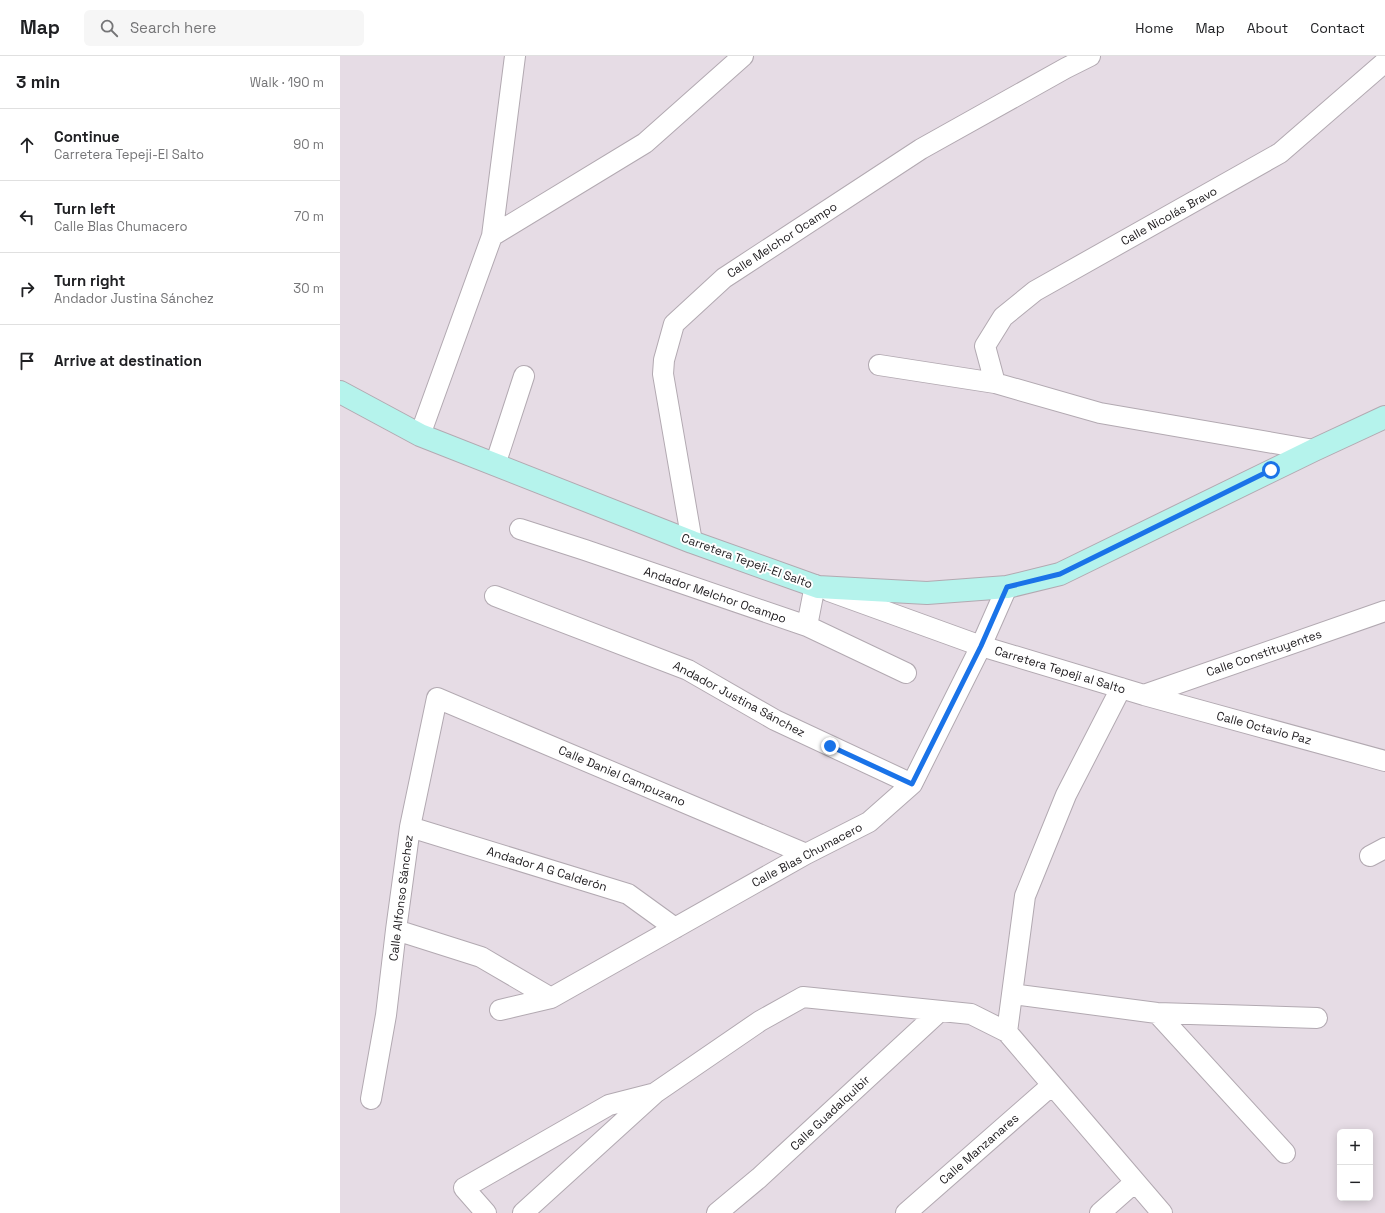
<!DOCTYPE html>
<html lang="en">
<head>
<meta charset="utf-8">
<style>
  :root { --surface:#fff; --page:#f6f6f6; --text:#202124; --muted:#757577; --line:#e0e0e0 }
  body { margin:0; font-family:"Space Grotesk",sans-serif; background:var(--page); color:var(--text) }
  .controls { position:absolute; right:12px; bottom:12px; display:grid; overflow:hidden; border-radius:6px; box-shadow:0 2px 10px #0003 }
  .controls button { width:36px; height:36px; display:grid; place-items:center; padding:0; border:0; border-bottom:1px solid var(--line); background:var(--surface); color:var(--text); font:20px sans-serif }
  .stop { position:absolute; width:12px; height:12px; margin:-9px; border:3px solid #1a73e8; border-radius:50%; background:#fff }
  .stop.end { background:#1a73e8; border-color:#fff; box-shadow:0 1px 4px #0008 }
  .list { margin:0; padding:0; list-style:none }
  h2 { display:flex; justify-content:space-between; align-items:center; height:52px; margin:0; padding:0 16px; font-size:17px }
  h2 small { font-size:13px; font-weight:400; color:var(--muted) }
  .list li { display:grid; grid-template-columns:26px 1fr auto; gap:12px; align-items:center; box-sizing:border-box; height:72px; padding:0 16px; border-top:1px solid var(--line) }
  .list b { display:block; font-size:15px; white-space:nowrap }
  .list p { margin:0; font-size:13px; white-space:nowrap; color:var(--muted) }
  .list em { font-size:13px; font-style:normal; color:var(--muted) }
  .icon { flex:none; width:22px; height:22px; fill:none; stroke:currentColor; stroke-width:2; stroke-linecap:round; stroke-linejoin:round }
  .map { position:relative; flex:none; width:1045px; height:1157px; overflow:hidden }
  header { display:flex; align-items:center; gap:24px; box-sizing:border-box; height:56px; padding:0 20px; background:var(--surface); border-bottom:1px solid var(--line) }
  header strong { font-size:19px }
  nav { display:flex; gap:22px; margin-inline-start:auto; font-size:14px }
  .search { width:280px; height:36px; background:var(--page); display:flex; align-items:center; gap:10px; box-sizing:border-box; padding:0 14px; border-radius:6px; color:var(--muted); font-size:15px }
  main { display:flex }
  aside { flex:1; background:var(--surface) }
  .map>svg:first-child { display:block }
</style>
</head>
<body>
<header>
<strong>Map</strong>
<div class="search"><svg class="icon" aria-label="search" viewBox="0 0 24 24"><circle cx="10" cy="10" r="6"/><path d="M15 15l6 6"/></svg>Search here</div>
<nav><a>Home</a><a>Map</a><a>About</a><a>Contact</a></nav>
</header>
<main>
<aside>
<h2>3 min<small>Walk · 190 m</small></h2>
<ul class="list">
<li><svg class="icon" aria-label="ahead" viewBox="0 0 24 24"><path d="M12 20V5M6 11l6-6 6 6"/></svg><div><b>Continue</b><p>Carretera Tepeji-El Salto</p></div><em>90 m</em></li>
<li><svg class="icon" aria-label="left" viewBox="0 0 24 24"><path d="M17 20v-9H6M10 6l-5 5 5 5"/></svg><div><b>Turn left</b><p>Calle Blas Chumacero</p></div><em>70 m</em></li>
<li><svg class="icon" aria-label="right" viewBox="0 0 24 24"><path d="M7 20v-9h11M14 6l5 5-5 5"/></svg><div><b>Turn right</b><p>Andador Justina Sánchez</p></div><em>30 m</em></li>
<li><svg class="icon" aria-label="arrive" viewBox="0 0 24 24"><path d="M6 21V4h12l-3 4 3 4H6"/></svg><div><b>Arrive at destination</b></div></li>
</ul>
</aside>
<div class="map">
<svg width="1045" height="1157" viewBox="0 0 1045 1157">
  <rect width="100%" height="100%" fill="#e6dce5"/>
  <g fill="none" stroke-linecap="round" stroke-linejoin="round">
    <g stroke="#b2a9b1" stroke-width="22">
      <path id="street" d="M152 180 305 87 403 0
        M539 309 655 327 760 357 974 394
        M655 327 645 290 663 261 695 235 940 97 1045 6
        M80 379 152 180 175 0
        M155 409 184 320
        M180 473 245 494 467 570 566 617
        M352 486 323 318 324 304 334 268 384 222 581 93 726 12 750 0
        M489 535 641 590 804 639 1045 705
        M155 540 348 614 435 664 572 728
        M467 570 475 529
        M804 639 1045 555
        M70 771 288 838 335 872
        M1030 800 1045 792
        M56 874 141 901 211 942
        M672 938 817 957 977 962
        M160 954 211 942 466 798 529 766 572 728 641 590 667 531
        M817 957 945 1097
        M667 976 685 840 726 739 781 632
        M31 1043 46 959 56 874 70 771 97 642 466 798
        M146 1157 124 1132 269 1049 312 1038
        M183 1157 315 1037 420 965 463 941 631 958 667 976 822 1157
        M377 1157 419 1122 600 955
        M566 1157 712 1029
        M760 1157 795 1126"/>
    </g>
    <g stroke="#b2a9b1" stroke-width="24">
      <path id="secondary" d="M0 336 80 379 352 486 478 531 587 537 667 531 720 518 974 394 1045 361"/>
    </g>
    <use href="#street" stroke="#fff" stroke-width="20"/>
    <use href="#secondary" stroke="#b5f3ec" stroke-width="22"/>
  </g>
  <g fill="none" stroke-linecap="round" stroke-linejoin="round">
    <path stroke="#1a73e8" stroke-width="5" d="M490 690 572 728 641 590 667 531 720 518 931 414"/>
  </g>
  <g text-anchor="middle" stroke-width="4" stroke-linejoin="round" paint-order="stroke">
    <g font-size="12" fill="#1c191c" stroke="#fff">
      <text transform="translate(829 160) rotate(-29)" y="4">Calle Nicolás Bravo</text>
      <text transform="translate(442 184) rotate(-33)" y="4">Calle Melchor Ocampo</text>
      <text transform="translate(407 505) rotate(20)" y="4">Carretera Tepeji-El Salto</text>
      <text transform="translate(375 539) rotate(19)" y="4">Andador Melchor Ocampo</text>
      <text transform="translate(924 597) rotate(-19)" y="4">Calle Constituyentes</text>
      <text transform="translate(720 614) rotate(17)" y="4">Carretera Tepeji al Salto</text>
      <text transform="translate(399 643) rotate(28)" y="4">Andador Justina Sánchez</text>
      <text transform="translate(924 672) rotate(15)" y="4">Calle Octavio Paz</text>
      <text transform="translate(282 720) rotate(23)" y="4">Calle Daniel Campuzano</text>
      <text transform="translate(467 799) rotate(-28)" y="4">Calle Blas Chumacero</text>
      <text transform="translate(207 813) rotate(17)" y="4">Andador A G Calderón</text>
      <text transform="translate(61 842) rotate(-83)" y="4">Calle Alfonso Sánchez</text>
      <text transform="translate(490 1057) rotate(-43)" y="4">Calle Guadalquibir</text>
      <text transform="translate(639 1093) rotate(-41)" y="4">Calle Manzanares</text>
    </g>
  </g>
</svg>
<div class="controls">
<button>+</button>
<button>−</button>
</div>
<div class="stop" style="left:931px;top:414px"></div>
<div class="stop end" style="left:490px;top:690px"></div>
</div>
</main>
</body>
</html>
